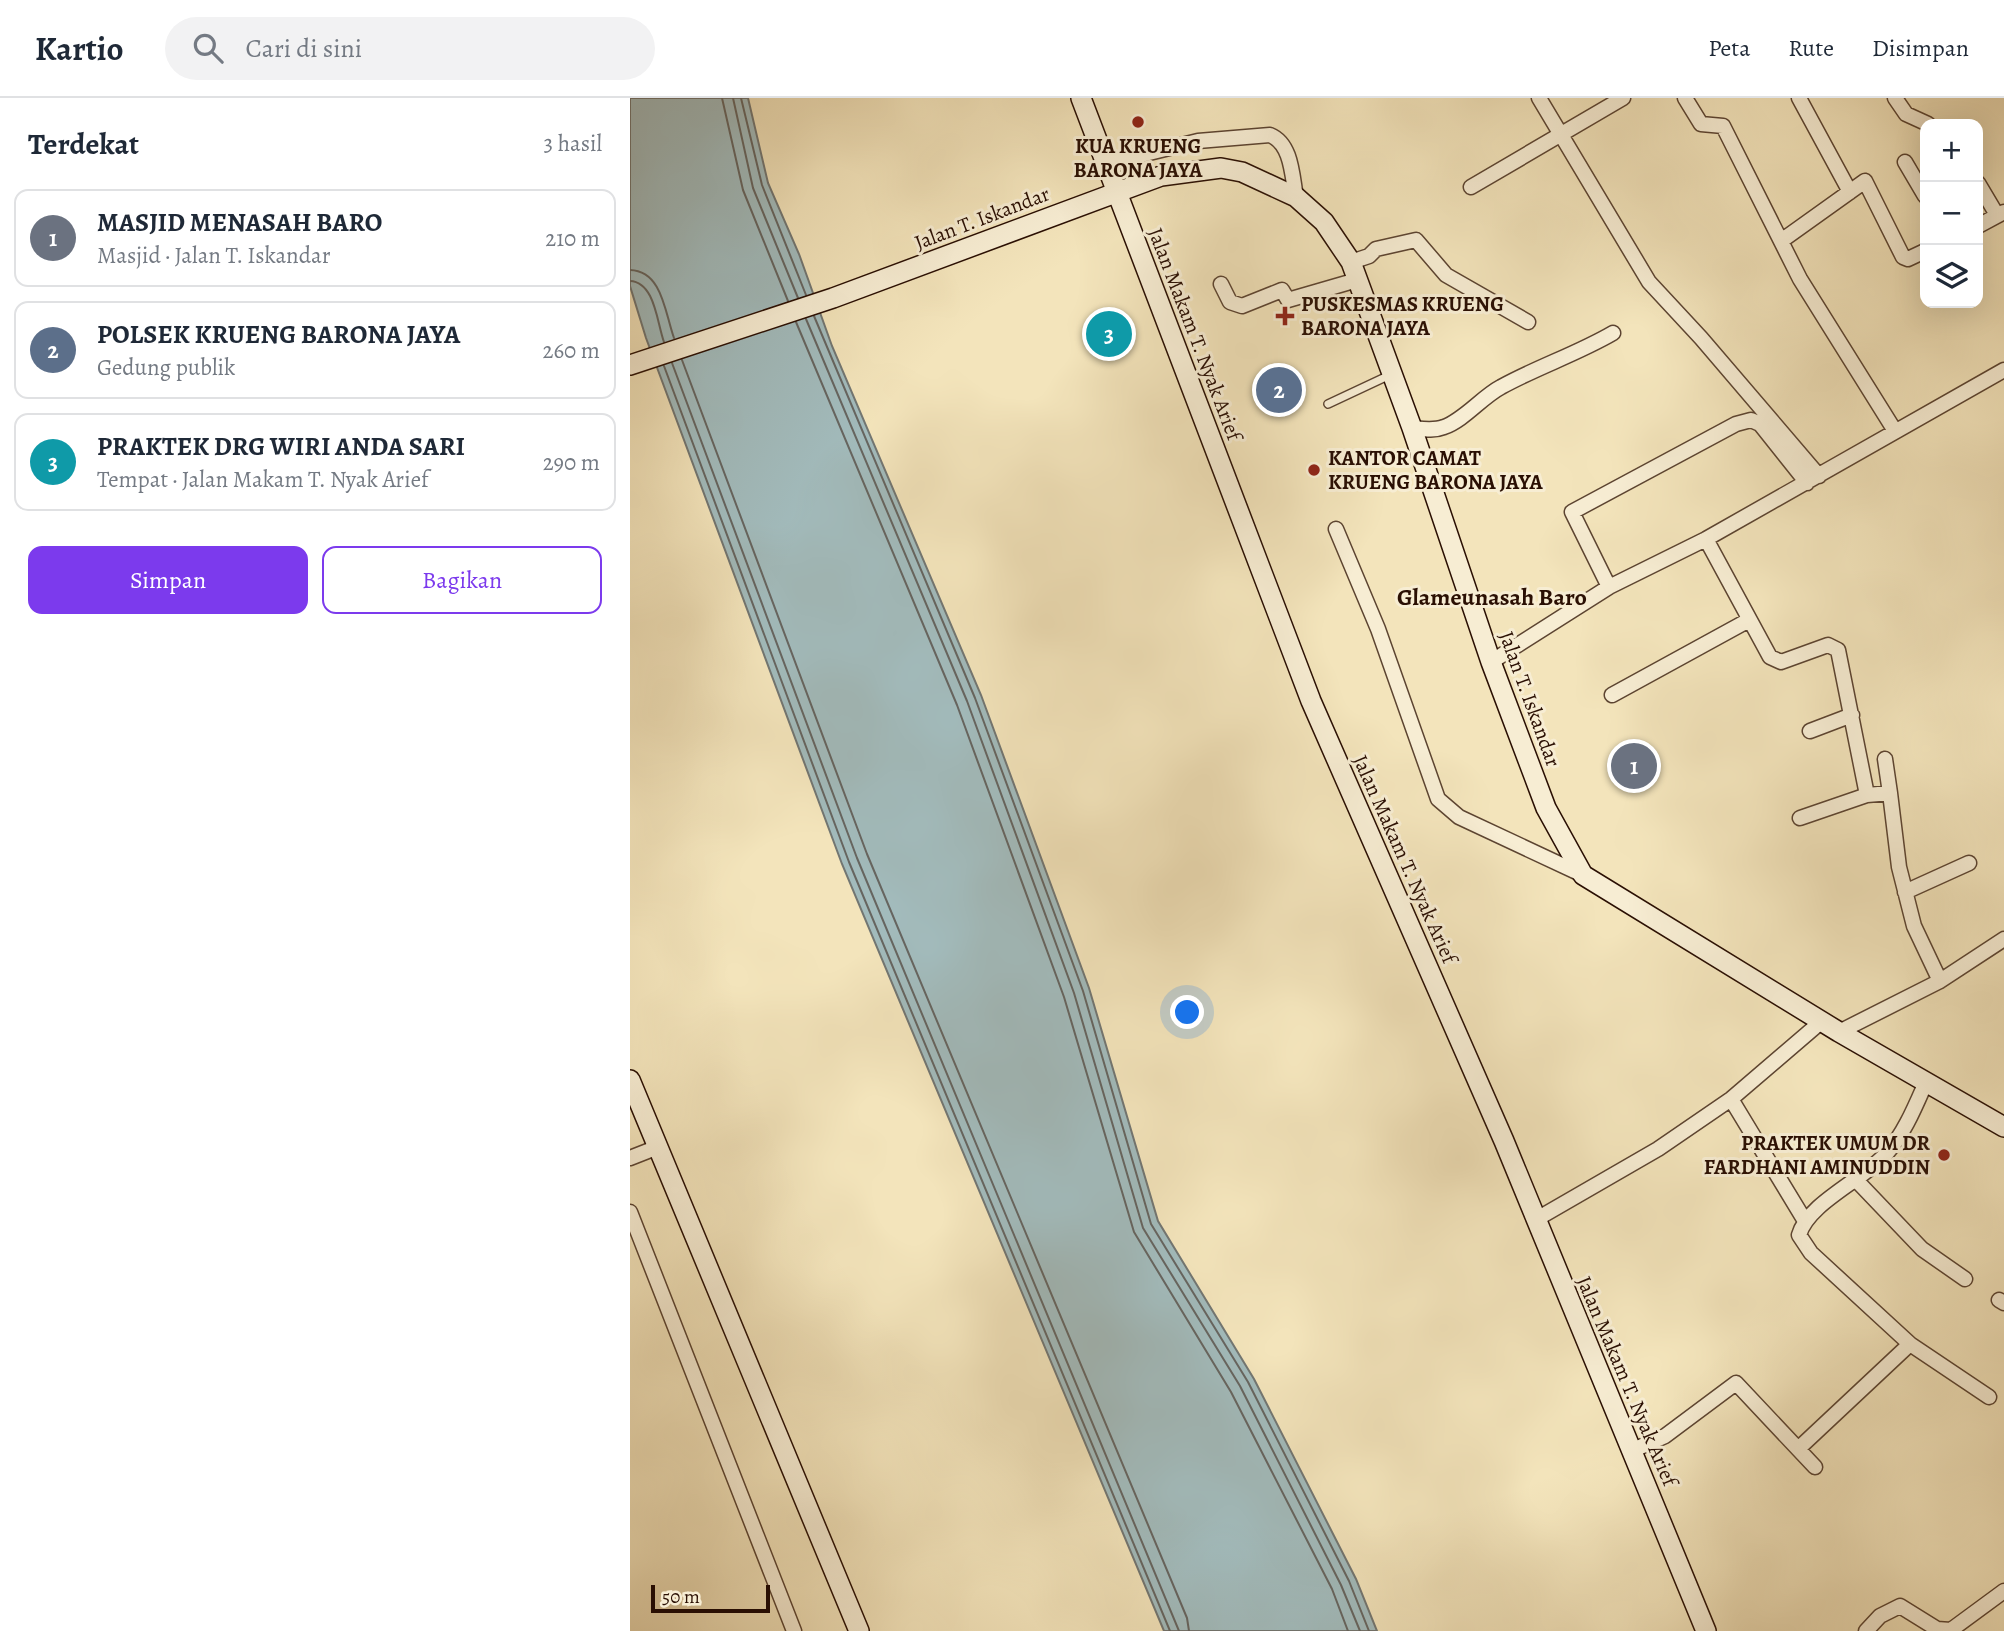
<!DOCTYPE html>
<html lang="id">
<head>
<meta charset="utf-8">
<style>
  :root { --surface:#fff; --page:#f2f2f3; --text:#1f2937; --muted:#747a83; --line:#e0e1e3; --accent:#7c3aed }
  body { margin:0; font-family:Alegreya,serif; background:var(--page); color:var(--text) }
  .controls { position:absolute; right:21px; top:21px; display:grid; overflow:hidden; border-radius:14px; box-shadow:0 7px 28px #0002 }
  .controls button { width:63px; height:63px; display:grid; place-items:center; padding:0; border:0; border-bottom:2px solid var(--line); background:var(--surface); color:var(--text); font:35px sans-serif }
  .scale { position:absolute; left:21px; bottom:18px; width:119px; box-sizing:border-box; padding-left:7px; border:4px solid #2a0f03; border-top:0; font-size:19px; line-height:24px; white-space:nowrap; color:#2a0f03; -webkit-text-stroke:5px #f7edd3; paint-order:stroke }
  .you { position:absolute; left:558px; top:915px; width:24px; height:24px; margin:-18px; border:5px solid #fff; border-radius:50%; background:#1a73e8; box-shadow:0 0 0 10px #1a73e833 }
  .badge { display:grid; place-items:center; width:46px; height:46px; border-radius:50%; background:var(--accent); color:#fff; font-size:23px; font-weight:700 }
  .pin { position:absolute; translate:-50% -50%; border:4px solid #fff; box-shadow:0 2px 7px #0006 }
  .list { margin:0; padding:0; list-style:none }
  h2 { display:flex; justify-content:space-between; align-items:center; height:91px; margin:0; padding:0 28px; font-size:30px }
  h2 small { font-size:23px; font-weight:400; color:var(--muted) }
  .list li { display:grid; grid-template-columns:46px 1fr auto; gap:21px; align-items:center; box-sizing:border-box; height:98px; margin:0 14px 14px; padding:0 14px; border:2px solid var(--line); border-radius:14px }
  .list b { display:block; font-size:26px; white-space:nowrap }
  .list p { margin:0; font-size:23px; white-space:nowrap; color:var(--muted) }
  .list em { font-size:23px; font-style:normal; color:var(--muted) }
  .actions { display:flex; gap:14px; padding:21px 28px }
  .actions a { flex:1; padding:16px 0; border:2px solid var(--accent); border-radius:14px; text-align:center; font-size:24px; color:var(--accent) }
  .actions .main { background:var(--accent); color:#fff }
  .icon { flex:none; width:38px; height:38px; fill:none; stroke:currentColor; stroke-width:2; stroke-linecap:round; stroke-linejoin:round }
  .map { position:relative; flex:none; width:1374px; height:1533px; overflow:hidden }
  header { display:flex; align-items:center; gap:42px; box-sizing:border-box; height:98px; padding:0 35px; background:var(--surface); border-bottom:2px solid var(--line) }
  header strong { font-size:33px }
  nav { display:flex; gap:38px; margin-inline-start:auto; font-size:24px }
  .search { width:490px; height:63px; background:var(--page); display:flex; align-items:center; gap:18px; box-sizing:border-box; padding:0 24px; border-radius:38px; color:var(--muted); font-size:26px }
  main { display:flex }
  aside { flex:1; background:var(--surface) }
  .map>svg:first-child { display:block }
</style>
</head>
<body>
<header>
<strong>Kartio</strong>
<div class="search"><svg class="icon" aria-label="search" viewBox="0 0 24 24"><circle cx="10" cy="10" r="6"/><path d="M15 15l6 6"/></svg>Cari di sini</div>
<nav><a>Peta</a><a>Rute</a><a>Disimpan</a></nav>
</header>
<main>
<aside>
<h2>Terdekat<small>3 hasil</small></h2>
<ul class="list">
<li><span class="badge" style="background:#6b7280">1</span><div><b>MASJID MENASAH BARO</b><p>Masjid · Jalan T. Iskandar</p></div><em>210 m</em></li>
<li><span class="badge" style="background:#5c6f8a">2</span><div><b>POLSEK KRUENG BARONA JAYA</b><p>Gedung publik</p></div><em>260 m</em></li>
<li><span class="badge" style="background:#0f9aa8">3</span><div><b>PRAKTEK DRG WIRI ANDA SARI</b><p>Tempat · Jalan Makam T. Nyak Arief</p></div><em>290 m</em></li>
</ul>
<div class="actions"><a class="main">Simpan</a><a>Bagikan</a></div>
</aside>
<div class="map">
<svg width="1374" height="1533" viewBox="0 0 1374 1533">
  <rect width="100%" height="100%" fill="#f3e4bb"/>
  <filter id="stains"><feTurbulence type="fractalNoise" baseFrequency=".00286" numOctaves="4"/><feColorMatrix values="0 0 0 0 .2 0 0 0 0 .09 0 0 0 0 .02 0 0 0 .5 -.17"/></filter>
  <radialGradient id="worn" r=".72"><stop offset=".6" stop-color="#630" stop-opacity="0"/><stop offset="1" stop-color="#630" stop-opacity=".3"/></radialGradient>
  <path fill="#a2bbbc" stroke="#727672" stroke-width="2" d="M0 0H118L138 85 169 156 202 248 351 597 459 890 528 1123 624 1281 726 1481 747 1533H534L212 766 16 240 0 188Z"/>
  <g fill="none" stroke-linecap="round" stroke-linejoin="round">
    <path stroke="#666560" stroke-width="2" d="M92 0 113 92 158 203
      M103 0 123 90 168 200
      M111 0 132 87 176 197
      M0 172C33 173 35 216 44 240
      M0 183C25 184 27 225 34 244
      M184 218 345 600 453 893 521 1126 618 1284 719 1483 739 1533
      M176 221 337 603 444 895 513 1130 610 1288 711 1487 730 1533
      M166 224 327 607 434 899 504 1134 601 1294 702 1491 718 1533
      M52 262 237 756 557 1520 559 1533
      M42 265 227 760 549 1533
      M34 268 219 764 540 1533"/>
    <g stroke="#5c4431" stroke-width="10">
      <path id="lane" d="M698 306 762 276"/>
    </g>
    <g stroke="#5c4431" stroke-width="17">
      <path id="street" d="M909 0 1019 184 1071 240 1189 378
        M1055 0 1071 26 1093 28 1170 181 1265 333
        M1169 0 1220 94
        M1265 0 1276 16 1298 26
        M1275 64 1295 98
        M474 66 568 43 640 37C662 46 662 78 666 99
        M1348 85 1367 117
        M841 89 993 0
        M1348 128 1374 114
        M1151 143 1235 83 1273 159 1278 161 1295 153
        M721 164 739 158 746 151 786 142 816 177 898 224
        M591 186 600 204 612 208 652 192 658 202 727 182
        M782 330C793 331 804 333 814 329 834 322 852 299 871 289 907 269 947 256 983 235
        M706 431 748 531 808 701 829 719 953 777
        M1076 441 1140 559 1151 564 1198 547 1208 552 1237 697 1260 695 1269 769 1284 828 1310 883
        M979 489 942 414 1106 326 1121 322 1130 326 1177 385
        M861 564 979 489 1076 441 1374 272
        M982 597 1119 522
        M1180 633 1222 617
        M1255 661 1260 695
        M1170 720 1237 697
        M1275 794 1339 765
        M1209 934 1310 883 1374 841
        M1101 1001 1175 1123
        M0 1060 28 1049
        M1227 1083 1292 1151 1335 1181
        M0 1114 164 1533
        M905 1122 1028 1051 1101 1001 1192 923
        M1369 1202 1374 1205
        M1280 1246 1359 1299
        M1168 1351 1280 1246 1181 1155 1169 1137C1178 1105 1233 1082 1256 1056 1274 1036 1285 1009 1296 984
        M1001 1353 1035 1338 1106 1285 1185 1369
        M1236 1533 1250 1518 1270 1508 1307 1531 1321 1532 1374 1493"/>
    </g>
    <g stroke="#2a0f03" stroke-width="22">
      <path id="secondary" d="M451 0 681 603 874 1043 1076 1533
        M0 267 203 200 531 78 591 70 612 74 666 99 694 124 721 164 782 330 861 564 916 710 953 777 1209 934 1374 1029
        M0 982 229 1533"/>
    </g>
    <use href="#lane" stroke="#f7edd3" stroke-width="7"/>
    <use href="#street" stroke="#f7edd3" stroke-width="14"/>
    <use href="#secondary" stroke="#f7edd3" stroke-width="19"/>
  </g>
  <g fill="#8f2418" stroke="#f7edd3" stroke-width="2.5">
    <circle cx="508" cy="24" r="7"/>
    <path d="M651.5 207.5h7v7h7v7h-7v7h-7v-7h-7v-7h7z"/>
    <circle cx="684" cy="372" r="7"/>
    <circle cx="1314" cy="1057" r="7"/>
  </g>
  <g text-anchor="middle" stroke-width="6" stroke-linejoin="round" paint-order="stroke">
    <g font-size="21" font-weight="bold" fill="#2a0f03" stroke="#f7edd3" text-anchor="start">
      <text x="508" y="55" text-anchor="middle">KUA KRUENG<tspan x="508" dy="24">BARONA JAYA</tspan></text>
      <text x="671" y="213">PUSKESMAS KRUENG<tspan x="671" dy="24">BARONA JAYA</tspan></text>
      <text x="698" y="367">KANTOR CAMAT<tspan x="698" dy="24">KRUENG BARONA JAYA</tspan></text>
      <text x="1300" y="1052" text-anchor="end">PRAKTEK UMUM DR<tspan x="1300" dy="24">FARDHANI AMINUDDIN</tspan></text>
    </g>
    <g font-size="21" fill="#2a0f03" stroke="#f7edd3">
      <text transform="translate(352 120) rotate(-21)" y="7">Jalan T. Iskandar</text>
      <text transform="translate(565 236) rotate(69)" y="7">Jalan Makam T. Nyak Arief</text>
      <text transform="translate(900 601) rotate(70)" y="7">Jalan T. Iskandar</text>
      <text transform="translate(775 761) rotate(66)" y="7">Jalan Makam T. Nyak Arief</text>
      <text transform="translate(997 1283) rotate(67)" y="7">Jalan Makam T. Nyak Arief</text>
    </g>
    <g font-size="24" font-weight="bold" fill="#2a0f03" stroke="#f7edd3">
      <text x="862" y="507">Glameunasah Baro</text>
    </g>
  </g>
  <rect width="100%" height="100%" filter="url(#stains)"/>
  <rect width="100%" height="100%" fill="url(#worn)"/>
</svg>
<div class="controls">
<button>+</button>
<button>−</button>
<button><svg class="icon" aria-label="layers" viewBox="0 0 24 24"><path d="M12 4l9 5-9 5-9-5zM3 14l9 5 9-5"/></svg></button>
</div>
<div class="scale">50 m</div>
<div class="you"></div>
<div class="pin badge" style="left:1004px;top:668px;background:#6b7280">1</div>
<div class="pin badge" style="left:649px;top:292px;background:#5c6f8a">2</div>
<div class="pin badge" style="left:479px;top:236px;background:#0f9aa8">3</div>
</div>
</main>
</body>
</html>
